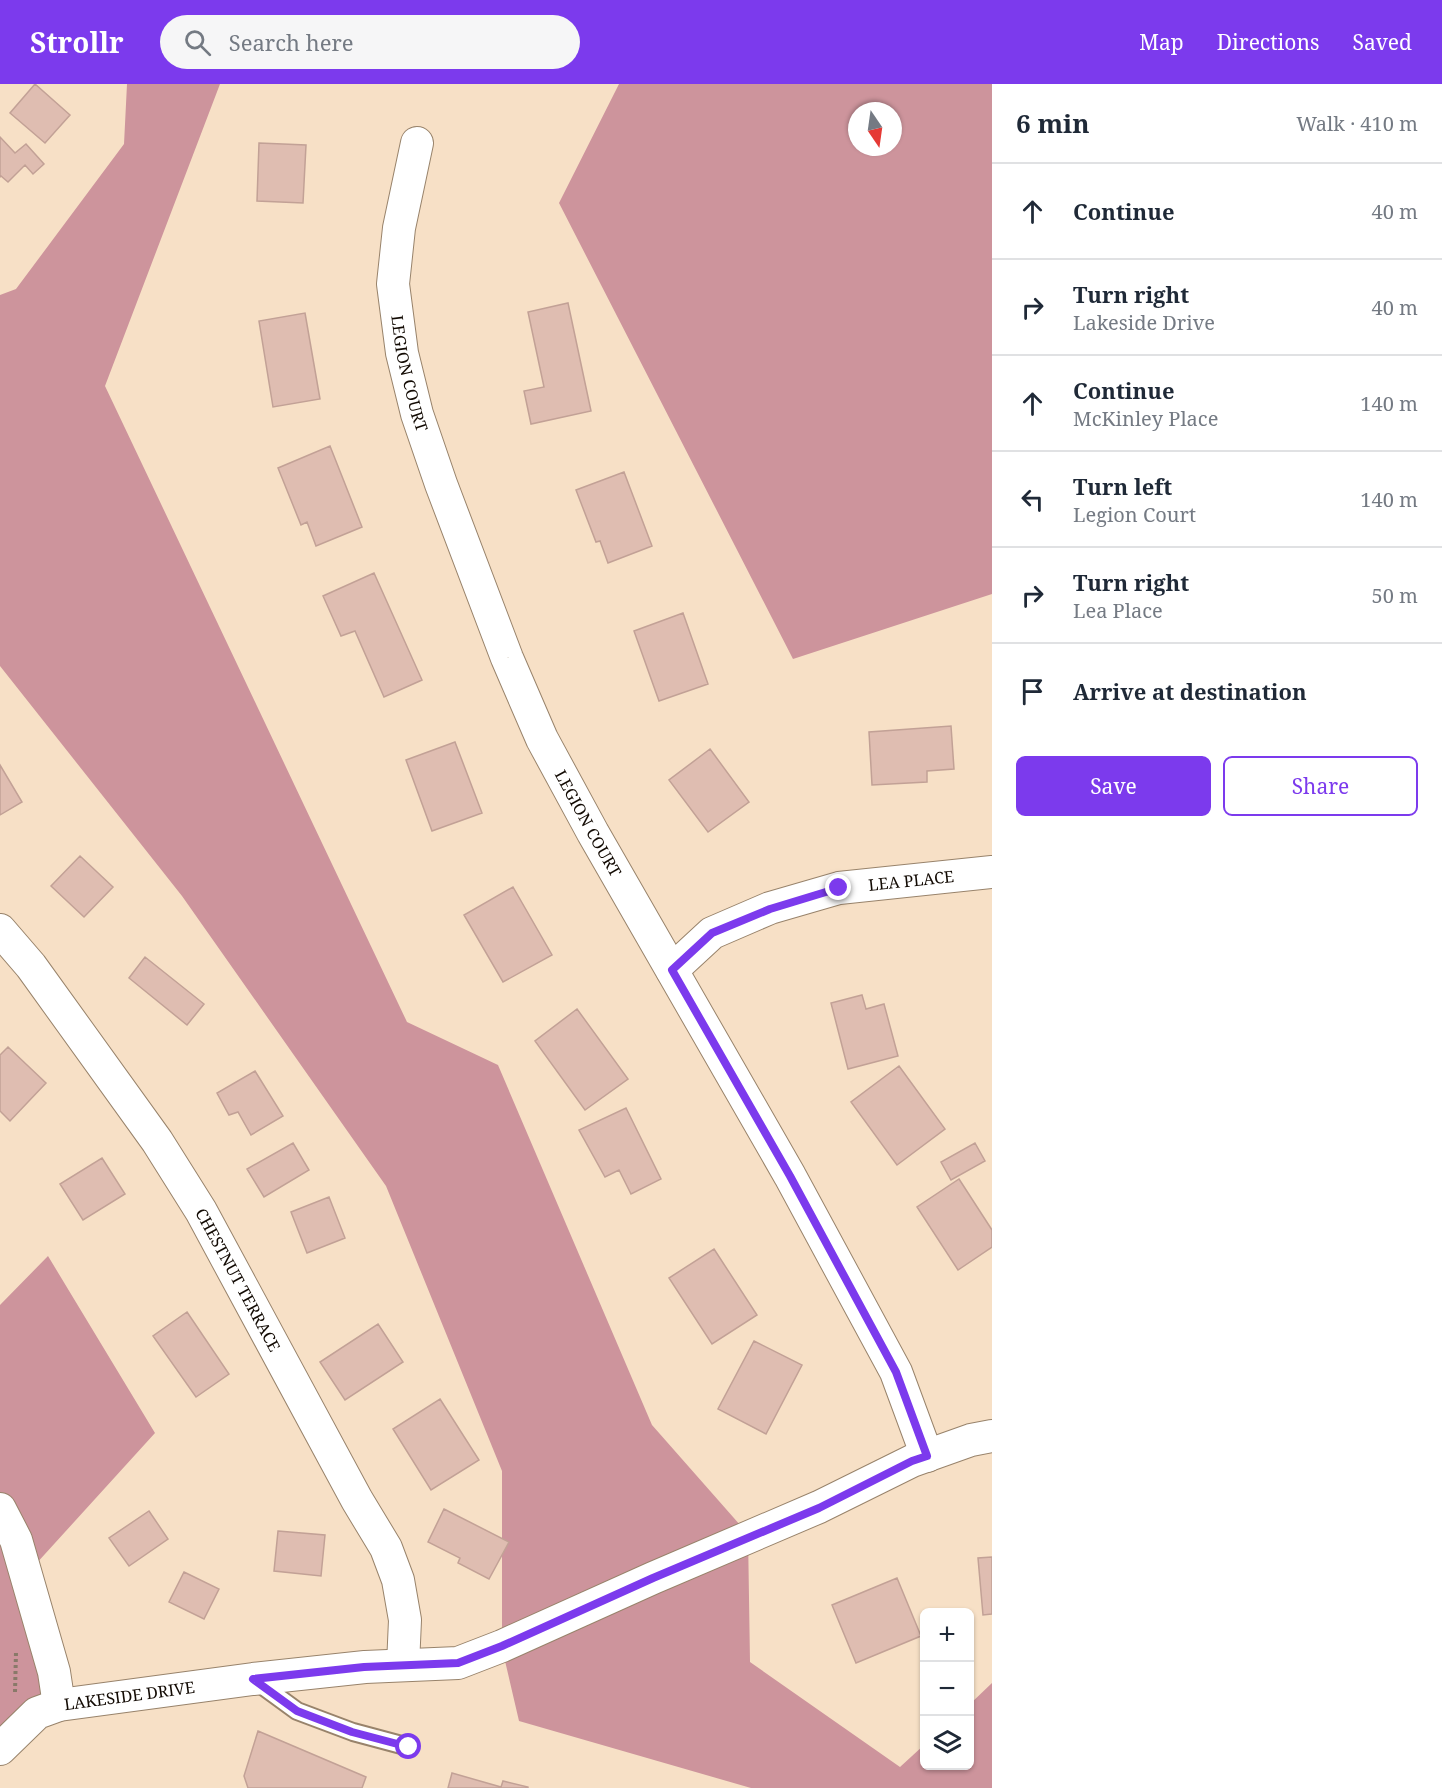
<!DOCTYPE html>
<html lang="en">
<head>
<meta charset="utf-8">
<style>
  :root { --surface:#fff; --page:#f6f6f7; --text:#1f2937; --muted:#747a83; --line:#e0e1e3; --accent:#7c3aed }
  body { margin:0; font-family:"Noto Serif",serif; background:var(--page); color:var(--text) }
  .controls { position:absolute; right:18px; bottom:18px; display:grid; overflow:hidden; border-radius:9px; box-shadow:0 2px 4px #0004 }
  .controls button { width:54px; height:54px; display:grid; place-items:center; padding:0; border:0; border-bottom:2px solid var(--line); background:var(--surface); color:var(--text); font:30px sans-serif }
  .compass { position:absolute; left:848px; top:18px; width:54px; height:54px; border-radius:50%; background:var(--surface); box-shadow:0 2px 4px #0004; rotate:167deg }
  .stop { position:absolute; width:18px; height:18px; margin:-14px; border:4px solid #7c3aed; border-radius:50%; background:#fff }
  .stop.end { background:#7c3aed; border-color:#fff; box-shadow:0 2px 6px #0008 }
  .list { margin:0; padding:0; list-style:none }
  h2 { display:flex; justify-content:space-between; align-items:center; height:78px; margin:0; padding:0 24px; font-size:26px }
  h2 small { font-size:20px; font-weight:400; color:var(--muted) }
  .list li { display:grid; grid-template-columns:39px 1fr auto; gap:18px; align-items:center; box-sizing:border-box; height:96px; padding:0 24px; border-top:2px solid var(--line) }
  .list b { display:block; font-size:22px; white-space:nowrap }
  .list p { margin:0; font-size:20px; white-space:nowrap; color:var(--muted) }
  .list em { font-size:20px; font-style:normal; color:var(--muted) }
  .actions { display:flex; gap:12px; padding:18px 24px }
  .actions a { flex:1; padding:14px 0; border:2px solid var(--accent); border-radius:9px; text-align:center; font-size:21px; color:var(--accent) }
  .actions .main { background:var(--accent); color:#fff }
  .icon { flex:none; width:33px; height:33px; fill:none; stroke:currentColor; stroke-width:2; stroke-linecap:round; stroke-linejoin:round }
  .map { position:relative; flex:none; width:992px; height:1704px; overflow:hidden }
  header { display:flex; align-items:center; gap:36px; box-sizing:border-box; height:84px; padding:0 30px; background:var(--accent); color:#fff }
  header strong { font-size:28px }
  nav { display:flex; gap:33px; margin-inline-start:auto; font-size:21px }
  .search { width:420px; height:54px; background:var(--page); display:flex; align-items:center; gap:15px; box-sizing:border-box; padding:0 21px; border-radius:33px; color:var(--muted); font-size:22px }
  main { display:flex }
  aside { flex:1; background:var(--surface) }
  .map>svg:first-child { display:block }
</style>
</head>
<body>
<header>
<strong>Strollr</strong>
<div class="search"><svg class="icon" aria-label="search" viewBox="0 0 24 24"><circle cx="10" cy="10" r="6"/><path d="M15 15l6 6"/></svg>Search here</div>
<nav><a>Map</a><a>Directions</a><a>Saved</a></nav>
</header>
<main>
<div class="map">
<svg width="992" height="1704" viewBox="0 0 992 1704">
  <rect width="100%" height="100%" fill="#f7e0c6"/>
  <path fill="#cd949c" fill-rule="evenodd" d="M127 0H220L105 302 407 938 498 981 652 1341 748 1450 750 1578 900 1683 924 1661V1682H970V1620L992 1599V1704H751L519 1637 502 1564V1387L386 1102 182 812 0 582V211L16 205 124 60Z
    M619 0H992V510L793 575 559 119ZM857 27H893V63H857Z
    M48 1172 155 1349 25 1492 59 1621 0 1655V1221Z"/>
  <path fill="#dfbdb1" stroke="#c2a196" stroke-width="1.5" d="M35 0 70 31 45 59 10 29Z
    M0 53 15 69 26 60 44 80 33 90 25 81 8 98 1 92 0 93Z
    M259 59 306 61 303 119 257 117Z
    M568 219 591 327 531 340 524 307 544 303 528 228Z
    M305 229 320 315 273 323 259 237Z
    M330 362 362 443 316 462 307 438 301 441 278 384Z
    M624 388 652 462 608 479 600 457 596 458 576 406Z
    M374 489 422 596 384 613 355 547 341 552 323 512Z
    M683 529 708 600 659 617 634 547Z
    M951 642 954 685 927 687V698L872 701 869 648Z
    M455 658 482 729 432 747 406 676Z
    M710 665 749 718 708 748 669 696Z
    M0 681 22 718 0 731Z
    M80 772 113 803 84 833 51 802Z
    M513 803 552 871 503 898 464 831Z
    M145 873 204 920 187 941 129 894Z
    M862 911 866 925 884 920 898 972 848 985 831 919Z
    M577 925 628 995 585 1026 535 957Z
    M8 963 46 999 10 1037 0 1027V971Z
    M899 982 945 1045 897 1081 851 1018Z
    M255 987 283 1032 251 1051 238 1028 229 1031 217 1009Z
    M626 1024 661 1095 631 1110 619 1086 605 1093 579 1046Z
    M293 1059 309 1086 264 1113 247 1085Z
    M975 1059 985 1077 951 1096 941 1078Z
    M102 1074 125 1110 83 1136 60 1100Z
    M959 1095 992 1146V1163L958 1186 917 1123Z
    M329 1113 345 1154 307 1169 291 1128Z
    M714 1165 757 1231 712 1260 669 1194Z
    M187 1228 229 1290 196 1313 153 1252Z
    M378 1240 403 1278 345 1316 320 1278Z
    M754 1257 802 1281 766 1350 718 1325Z
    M440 1315 479 1376 431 1406 393 1345Z
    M444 1425 509 1458 489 1495 458 1479 460 1474 428 1458Z
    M149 1427 168 1455 129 1482 109 1454Z
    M278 1447 325 1451 321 1492 274 1487Z
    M992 1473V1530L983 1531 978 1474Z
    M184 1488 219 1505 204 1535 169 1518Z
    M897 1494 921 1552 856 1579 832 1521Z
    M258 1647 366 1693 362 1704H248L244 1692Z
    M452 1689 501 1703 503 1697 528 1703V1704H448Z"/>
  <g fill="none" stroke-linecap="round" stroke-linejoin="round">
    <g stroke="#98836b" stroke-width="20">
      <path id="service" d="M256 1597 297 1627 353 1648 409 1663"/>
    </g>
    <g stroke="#98836b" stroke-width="34">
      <g id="minor">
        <path id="s1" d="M417 59 399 144 393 200 402 269 417 330 441 400 507 574 542 655 593 749 790 1092 896 1288 927 1372"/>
        <path id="s2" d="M0 846 31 882 157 1057 201 1127 357 1416 386 1464 398 1496 405 1536 403 1581"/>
        <path id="s3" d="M672 886 712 849 770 824 839 804 992 788"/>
        <path d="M0 1425 16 1456 54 1588 59 1621"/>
        <path id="s4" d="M0 1665 37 1629 59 1621 253 1595 365 1583 458 1579 502 1562 653 1494 819 1423 912 1377 971 1356 992 1352"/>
      </g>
    </g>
    <path stroke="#897969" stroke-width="4" stroke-dasharray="3 3" stroke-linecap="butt" d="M15 1608 16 1568"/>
    <use href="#service" stroke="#fff" stroke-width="16"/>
    <use href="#minor" stroke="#fff" stroke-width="32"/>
  </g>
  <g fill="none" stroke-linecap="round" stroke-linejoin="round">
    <path stroke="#7c3aed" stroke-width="8" d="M409 1663 352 1648 297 1627 253 1595 364 1583 458 1579 502 1562 653 1494 819 1424 912 1377 927 1372 896 1288 790 1092 672 886 712 849 770 825 839 804"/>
  </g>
  <g text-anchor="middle" stroke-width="6" stroke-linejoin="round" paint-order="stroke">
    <g font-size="16" fill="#120a03" stroke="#fff">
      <text dy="6" stroke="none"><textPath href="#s1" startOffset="234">LEGION COURT</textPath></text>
      <text dy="6" stroke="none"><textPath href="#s1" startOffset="720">LEGION COURT</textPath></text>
      <text dy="6" stroke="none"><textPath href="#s3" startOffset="262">LEA PLACE</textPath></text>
      <text dy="6" stroke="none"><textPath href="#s2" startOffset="424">CHESTNUT TERRACE</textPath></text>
      <text dy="6" stroke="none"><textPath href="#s4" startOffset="146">LAKESIDE DRIVE</textPath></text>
    </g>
  </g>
</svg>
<div class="controls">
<button>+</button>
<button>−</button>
<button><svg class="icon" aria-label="layers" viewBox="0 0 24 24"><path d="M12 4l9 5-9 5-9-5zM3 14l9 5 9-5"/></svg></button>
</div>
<svg class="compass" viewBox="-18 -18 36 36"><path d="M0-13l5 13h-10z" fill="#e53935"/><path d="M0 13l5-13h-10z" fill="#747a83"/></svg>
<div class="stop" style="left:409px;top:1663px"></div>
<div class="stop end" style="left:839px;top:804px"></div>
</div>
<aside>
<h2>6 min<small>Walk · 410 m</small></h2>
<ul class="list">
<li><svg class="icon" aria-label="ahead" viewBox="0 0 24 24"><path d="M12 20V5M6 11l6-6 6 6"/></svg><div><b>Continue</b></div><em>40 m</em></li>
<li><svg class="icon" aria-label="right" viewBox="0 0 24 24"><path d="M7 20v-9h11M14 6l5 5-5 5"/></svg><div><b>Turn right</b><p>Lakeside Drive</p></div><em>40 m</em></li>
<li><svg class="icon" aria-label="ahead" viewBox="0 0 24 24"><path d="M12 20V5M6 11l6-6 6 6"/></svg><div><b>Continue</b><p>McKinley Place</p></div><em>140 m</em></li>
<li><svg class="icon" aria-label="left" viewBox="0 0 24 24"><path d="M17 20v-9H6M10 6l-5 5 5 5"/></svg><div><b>Turn left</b><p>Legion Court</p></div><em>140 m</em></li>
<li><svg class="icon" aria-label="right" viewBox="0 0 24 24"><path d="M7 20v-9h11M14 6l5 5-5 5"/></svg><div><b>Turn right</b><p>Lea Place</p></div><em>50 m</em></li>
<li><svg class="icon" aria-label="arrive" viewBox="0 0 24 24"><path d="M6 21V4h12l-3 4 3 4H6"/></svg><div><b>Arrive at destination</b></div></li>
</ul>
<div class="actions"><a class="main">Save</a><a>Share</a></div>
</aside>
</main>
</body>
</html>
